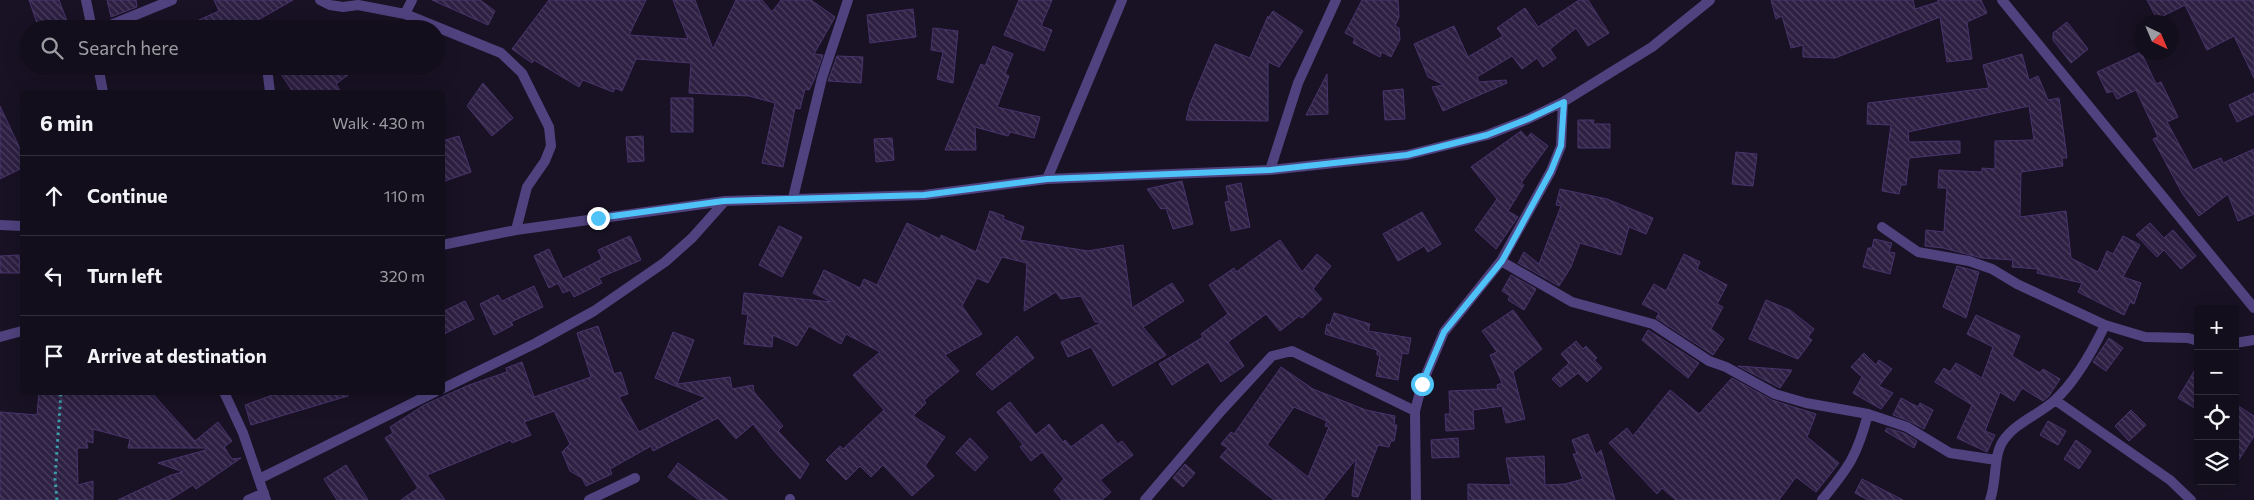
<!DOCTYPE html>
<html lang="en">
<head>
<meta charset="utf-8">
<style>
  :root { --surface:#120e1b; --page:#1f1c28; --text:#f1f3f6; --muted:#9c9ca3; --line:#312e3a }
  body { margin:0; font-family:Commissioner,sans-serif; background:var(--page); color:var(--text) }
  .controls { position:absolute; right:15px; bottom:15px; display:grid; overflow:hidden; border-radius:5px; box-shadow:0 5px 20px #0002 }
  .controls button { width:45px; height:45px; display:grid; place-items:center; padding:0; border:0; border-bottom:1px solid var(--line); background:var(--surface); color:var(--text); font:25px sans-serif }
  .compass { position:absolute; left:2134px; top:15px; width:45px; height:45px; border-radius:50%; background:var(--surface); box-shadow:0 5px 20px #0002; rotate:136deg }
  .stop { position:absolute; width:15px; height:15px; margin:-11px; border:4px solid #4fc3f7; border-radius:50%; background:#fff }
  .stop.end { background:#4fc3f7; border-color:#fff; box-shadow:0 1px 5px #0008 }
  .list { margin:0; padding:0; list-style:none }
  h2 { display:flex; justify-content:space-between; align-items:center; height:65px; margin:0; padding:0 20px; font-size:21px }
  h2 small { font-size:16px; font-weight:400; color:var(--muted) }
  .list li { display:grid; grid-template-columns:32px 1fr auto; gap:15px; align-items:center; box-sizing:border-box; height:80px; padding:0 20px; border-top:1px solid var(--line) }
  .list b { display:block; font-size:19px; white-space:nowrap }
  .list em { font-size:16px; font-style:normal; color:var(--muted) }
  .icon { flex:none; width:28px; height:28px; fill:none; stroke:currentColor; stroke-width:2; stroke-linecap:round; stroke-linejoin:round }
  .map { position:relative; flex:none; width:2254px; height:500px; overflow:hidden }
  .search { position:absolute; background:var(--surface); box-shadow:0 5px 20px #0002; left:20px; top:20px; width:425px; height:55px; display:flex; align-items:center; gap:12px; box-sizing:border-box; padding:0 18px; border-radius:28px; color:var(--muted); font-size:19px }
  .panel { position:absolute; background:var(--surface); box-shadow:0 5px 20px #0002; left:20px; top:90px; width:425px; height:305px; border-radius:5px }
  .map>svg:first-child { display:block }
</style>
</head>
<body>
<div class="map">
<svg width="2254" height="500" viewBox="0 0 2254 500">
  <defs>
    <pattern id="building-back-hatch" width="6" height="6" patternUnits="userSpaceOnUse" patternTransform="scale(1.25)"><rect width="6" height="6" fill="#2d2043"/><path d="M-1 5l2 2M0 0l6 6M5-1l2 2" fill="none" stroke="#4b405f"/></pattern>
  </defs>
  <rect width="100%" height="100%" fill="#181224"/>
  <path fill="url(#building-back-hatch)" stroke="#49346d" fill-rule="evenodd" d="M29 0H59L70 29H39Z
    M107 0H136L137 7 111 17Z
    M214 0H293L251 24 254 29H179L219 11Z
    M432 0H480L495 11 488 25Z
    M549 0H646L629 35 688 39 673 0H695L713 49 736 0H762L772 12 781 0H811L835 17 814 54 823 55 814 80 809 90 805 89 800 109 795 108 783 167 762 163 775 103 749 96 689 93 691 63 636 59 622 91 615 88 613 92 583 80 579 87 534 60 532 63 512 49Z
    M1019 0H1052L1041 26 1052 30 1044 51 1004 35Z
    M1362 0H1398L1399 17 1395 26 1399 28 1400 39 1391 57 1382 52 1380 57 1353 43 1355 38 1345 33Z
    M1579 0H1588L1609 33 1588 46 1576 28 1550 49 1556 58 1543 67 1537 58 1522 69 1512 56 1477 77 1479 82 1506 80 1507 83 1443 111 1432 87 1444 85 1428 77 1414 44 1454 26 1468 57 1503 36 1497 28 1525 8 1538 27Z
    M1771 0H1913L1915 9 1938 2V0H1981L1987 13 1967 22 1972 59 1947 62 1940 17 1835 58 1803 57V45L1791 48 1782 16 1776 19Z
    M2147 0H2254V78L2234 36 2207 50 2185 5 2157 19Z
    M913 9 916 37 870 43 867 15Z
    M1273 11 1303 31 1279 67 1268 62V121L1186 120 1190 104 1215 44 1250 58 1268 16V19Z
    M141 20 143 29H120Z
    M2067 22 2088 49 2071 63 2053 40V33Z
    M933 28 958 31 953 83 937 79 943 52 931 50Z
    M993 46 1013 54 1005 74 1009 76 997 107 1040 117 1034 138 1010 132 1008 136 975 127 976 150H945L981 64 985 66Z
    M2141 52 2156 84 2161 82 2178 117 2167 122 2193 170 2221 158 2223 163 2254 149V214L2238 221 2228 194 2199 216 2182 193 2153 139 2158 137 2136 90 2117 99 2113 91 2107 93 2097 72Z
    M2022 54 2029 80 2038 76 2048 100 2059 98 2067 158H2062L2063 166 2021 172 2020 217 2066 211 2071 258 2098 272 2107 251 2113 254 2123 236 2140 245 2123 277 2141 283 2134 304 2130 302 2124 315 2078 292 2082 283 2037 273 2038 269 2012 267 2013 260 1982 258 1943 248 1925 246 1926 230 1944 232 1947 188H1938L1939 170 1982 172V168L1995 169V141L2034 140 2029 106 1908 132 1909 142 1960 141V153L1909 158 1906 185H1901L1899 194 1882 191 1891 125 1867 124 1868 103 1989 88 1983 65Z
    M837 56 863 57 861 83 828 81Z
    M293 66H360L336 84 341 92H293L281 74Z
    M1327 74 1328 114 1306 115Z
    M483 83 513 118 492 136 467 106Z
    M1403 89 1405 119 1385 120 1383 91Z
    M2254 93V114L2237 122 2229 105Z
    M671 98H693V132H671Z
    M0 106 22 153V168L0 179Z
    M1578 120H1594L1593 124H1610V148H1578Z
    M1521 131 1527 138 1531 133 1548 146 1521 183 1524 185 1508 211 1518 217 1496 249 1475 230 1497 199 1471 167Z
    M459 136 471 172 442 182V141Z
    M643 136 644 161 628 162 626 137Z
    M892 138 894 160 876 162 874 139Z
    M1736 152 1757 154 1753 186 1732 184Z
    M1182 181 1193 224 1173 229 1166 208 1161 209 1147 189Z
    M1241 183 1250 227 1231 231 1225 202 1229 201 1226 186Z
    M1560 189 1607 199 1653 218 1646 234 1629 227 1621 255 1580 243 1571 267 1559 286 1518 263 1524 252 1539 264 1561 206 1556 205Z
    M990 211 1004 216 1003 219 1024 227 1020 240 1088 251 1123 245 1132 308 1172 283 1184 301 1143 327 1166 355 1113 386 1091 347 1068 357 1061 342 1103 322H1095L1081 296 1061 299 1056 292 1024 311 1027 263 1002 257 988 283 977 278 962 306 982 334 945 355 959 371 924 400 926 403 913 416 945 437 925 466 934 476 912 496 883 465 871 477 860 466 846 480 826 460 840 446 843 449 884 410 853 375 880 352 846 334 841 344 809 326 797 346 773 335 772 347 744 344 748 314H742L744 293 831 302 813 293 824 270 860 288 864 279 877 285 907 223 940 239 941 235 976 252Z
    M1422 212 1441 244 1428 252 1424 246 1398 261 1383 234Z
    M2150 223 2164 238 2173 230 2196 256 2181 269 2164 250 2157 257 2136 235Z
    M779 226 802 237 782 277 759 265Z
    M630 236 641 260 599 278 602 283 574 297 570 290 563 293 558 283 549 288 534 256 549 249 563 279 602 259 598 250Z
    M1874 239 1892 243 1889 252 1895 253 1890 274 1863 267 1868 248H1872Z
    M1280 240 1302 272 1317 254 1331 266 1313 289 1322 299 1302 318 1299 316 1280 331 1266 314 1228 342 1244 366 1221 382 1208 362 1172 385 1159 364 1203 337 1201 334 1228 314 1209 285 1234 268 1236 272Z
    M1684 254 1700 262 1697 269 1727 285 1717 304 1723 307 1711 329 1724 339 1713 355 1656 318 1659 313 1642 304 1654 284 1666 291Z
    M19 255 20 273H0V256Z
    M1957 266 1979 272 1966 318 1943 307Z
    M1511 275 1536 289 1524 310 1508 300 1510 296 1502 291Z
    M534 286 543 307 511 322 513 325 494 335 480 304 498 295 502 301Z
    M1766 300 1790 310 1814 329 1808 337 1812 340 1798 359 1749 339Z
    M465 301 474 319 442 335V312Z
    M1513 310 1542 349 1513 372 1525 419 1506 423 1502 406 1473 410 1474 429 1446 431 1445 414H1450L1449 391 1498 389 1497 385 1502 383 1490 355 1497 352 1482 331Z
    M1334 313 1370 324 1368 331 1411 338 1408 354 1402 353 1398 380 1376 376 1380 355H1377V350L1325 334 1327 324 1330 325Z
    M1976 315 2020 336 2012 356 2040 373 2043 369 2060 379 2049 396 2043 401 2022 388 2014 401 2000 392 1985 431 1995 435 1987 452 1957 438 1972 405 1935 382 1944 368 1950 372 1956 363 1982 378 1993 347 1967 334Z
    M598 326 614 374 621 372 628 394 619 397 639 432 706 398 655 378 673 332 694 340 677 384 730 377 732 389 753 385 754 392 783 426 778 431 809 464 800 479 774 451 753 424 736 439 718 418 653 451 651 446 610 469 612 474 586 486 582 478 570 471 562 452 570 444 554 411 524 422 531 435 512 443 511 440 427 475 445 500H401L418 488 385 438 393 433 390 427 424 405 469 385 507 372 506 368 522 362 534 397 591 377 577 333Z
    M1648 330 1699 363 1688 378 1642 340Z
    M1017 336 1034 358 992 390 976 374Z
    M2109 338 2123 348 2106 371 2093 362Z
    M1576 341 1583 349 1586 346 1597 358 1594 360 1602 368 1587 382 1578 373 1560 387 1552 379 1569 363 1561 354Z
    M1864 353 1876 365 1879 360 1892 369 1879 386 1893 393 1881 409 1853 393 1862 377 1851 367Z
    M2198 365V410L2178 398Z
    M1738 366 1792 370 1780 388Z
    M1281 367 1313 389 1366 410 1395 416 1394 425H1397L1394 441H1391L1389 447 1378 445 1358 497 1352 496 1356 459 1323 500H1274L1220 457 1228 448 1221 444 1231 432 1234 434ZM1294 407 1327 421 1325 426 1329 427 1308 477 1267 445Z
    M1732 378 1772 400 1816 414 1807 437 1839 463 1816 492 1796 477 1779 500H1676L1662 488 1657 494 1609 443 1627 428 1633 436 1670 390 1699 414Z
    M39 392H151L195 441 218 422 232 441 224 447 232 459 241 458 196 489 193 485 169 500H118L171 475 183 472 158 463 206 450V448H128L130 439 93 429V443L86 441 88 448H77L78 485 93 481V500H0V412L37 415Z
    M281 392H348V396L251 425 245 405Z
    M1901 398 1918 407 1920 403 1933 410 1924 429 1909 421 1893 415Z
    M1010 402 1036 435 1049 424 1063 442 1065 440 1071 447 1102 424 1118 444 1122 441 1133 455 1100 480 1111 492 1102 500H1062L1054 490 1064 479 1042 452 1031 461 1020 447 1023 445 997 412Z
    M2235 404 2254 416V436L2235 466Z
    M2131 410 2146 425 2129 441 2115 426Z
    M2048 421 2066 431 2058 445 2040 435Z
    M1887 428 1904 433 1917 441 1914 448 1885 431Z
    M1588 434 1596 455 1601 450 1615 500H1468V484L1511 485 1506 458 1544 456 1545 485 1565 484 1583 479 1573 454H1577L1572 440Z
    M970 438 988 457 975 471 956 453Z
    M1458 438 1459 457 1432 458 1431 440Z
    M2076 440 2091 451 2079 469 2064 459Z
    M678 463 728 500H699L668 477Z
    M1185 464 1195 473 1183 487 1173 478Z
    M346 465 368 500H337L324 479Z
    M1862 479 1903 500H1868L1855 493Z"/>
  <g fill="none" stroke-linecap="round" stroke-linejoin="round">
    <path stroke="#3d9eab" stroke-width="3" stroke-dasharray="2.5 4" stroke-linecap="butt" d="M57 500 55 479 61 392"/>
    <path stroke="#4f427e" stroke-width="10" d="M267 68 270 92"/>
    <path stroke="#4f427e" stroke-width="10" d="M86 0 92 29
      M320 0 330 5 343 7 358 5 405 14 501 53 522 73 549 127 551 146 545 161 527 187 516 230
      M2002 0 2254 308
      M405 14 412 0
      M101 29 172 0
      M98 66 103 92
      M1270 170 1298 83 1336 0
      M1047 179 1122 0
      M793 198 822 78 848 0
      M0 225 22 226
      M1882 227 1918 252 1969 261 1992 269 2017 284 2105 325 2145 337 2188 338 2198 341
      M442 245 516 230 725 201 924 195 1047 179 1270 170 1407 155 1487 135 1528 119 1563 102 1652 47 1710 0
      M1501 261 1572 302 1653 324 1709 361 1726 367 1775 394 1806 403 1868 414 1907 427 1950 453 1996 460
      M0 337 22 331
      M2235 343 2254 340
      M442 389 536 343 594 311 665 262 692 238 725 201
      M224 392 243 433 266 500
      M2055 400 2170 480 2191 500
      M259 479 435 392
      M248 500 264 493
      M589 500 635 478
      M790 500V499
      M1145 500 1221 411 1272 356 1292 351 1415 411
      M1416 500 1415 411 1422 384 1444 332 1501 261 1551 171 1561 146 1563 102
      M1822 500C1849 467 1857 456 1868 414
      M1990 500C1997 482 1993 456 2003 441 2015 423 2038 415 2054 401 2076 381 2092 352 2105 325"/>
  </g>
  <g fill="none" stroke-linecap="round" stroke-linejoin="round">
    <path stroke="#4fc3f7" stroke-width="6" d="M598 218 724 201 924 195 1047 179 1270 170 1407 155 1487 135 1528 119 1564 102 1561 146 1551 171 1502 261 1444 332 1422 384"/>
  </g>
</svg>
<div class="controls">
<button>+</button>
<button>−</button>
<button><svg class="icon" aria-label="locate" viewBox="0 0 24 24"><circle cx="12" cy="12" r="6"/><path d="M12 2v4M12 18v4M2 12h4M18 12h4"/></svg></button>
<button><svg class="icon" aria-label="layers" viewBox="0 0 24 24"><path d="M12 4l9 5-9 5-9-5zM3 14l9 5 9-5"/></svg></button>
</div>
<svg class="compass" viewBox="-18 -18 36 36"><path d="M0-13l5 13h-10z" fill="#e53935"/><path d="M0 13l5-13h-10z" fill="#9c9ca3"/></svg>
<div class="stop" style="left:1422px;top:384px"></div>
<div class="stop end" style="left:598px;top:218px"></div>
<div class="search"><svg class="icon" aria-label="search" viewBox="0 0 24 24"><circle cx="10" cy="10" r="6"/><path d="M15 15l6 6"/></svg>Search here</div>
<section class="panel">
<h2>6 min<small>Walk · 430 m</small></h2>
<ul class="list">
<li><svg class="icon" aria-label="ahead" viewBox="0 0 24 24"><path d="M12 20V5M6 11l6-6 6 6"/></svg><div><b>Continue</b></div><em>110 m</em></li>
<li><svg class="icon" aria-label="left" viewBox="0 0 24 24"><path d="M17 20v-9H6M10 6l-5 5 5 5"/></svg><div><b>Turn left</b></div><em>320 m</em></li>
<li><svg class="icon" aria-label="arrive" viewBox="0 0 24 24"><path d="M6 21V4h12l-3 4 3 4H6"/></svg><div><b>Arrive at destination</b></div></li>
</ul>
</section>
</div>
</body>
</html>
